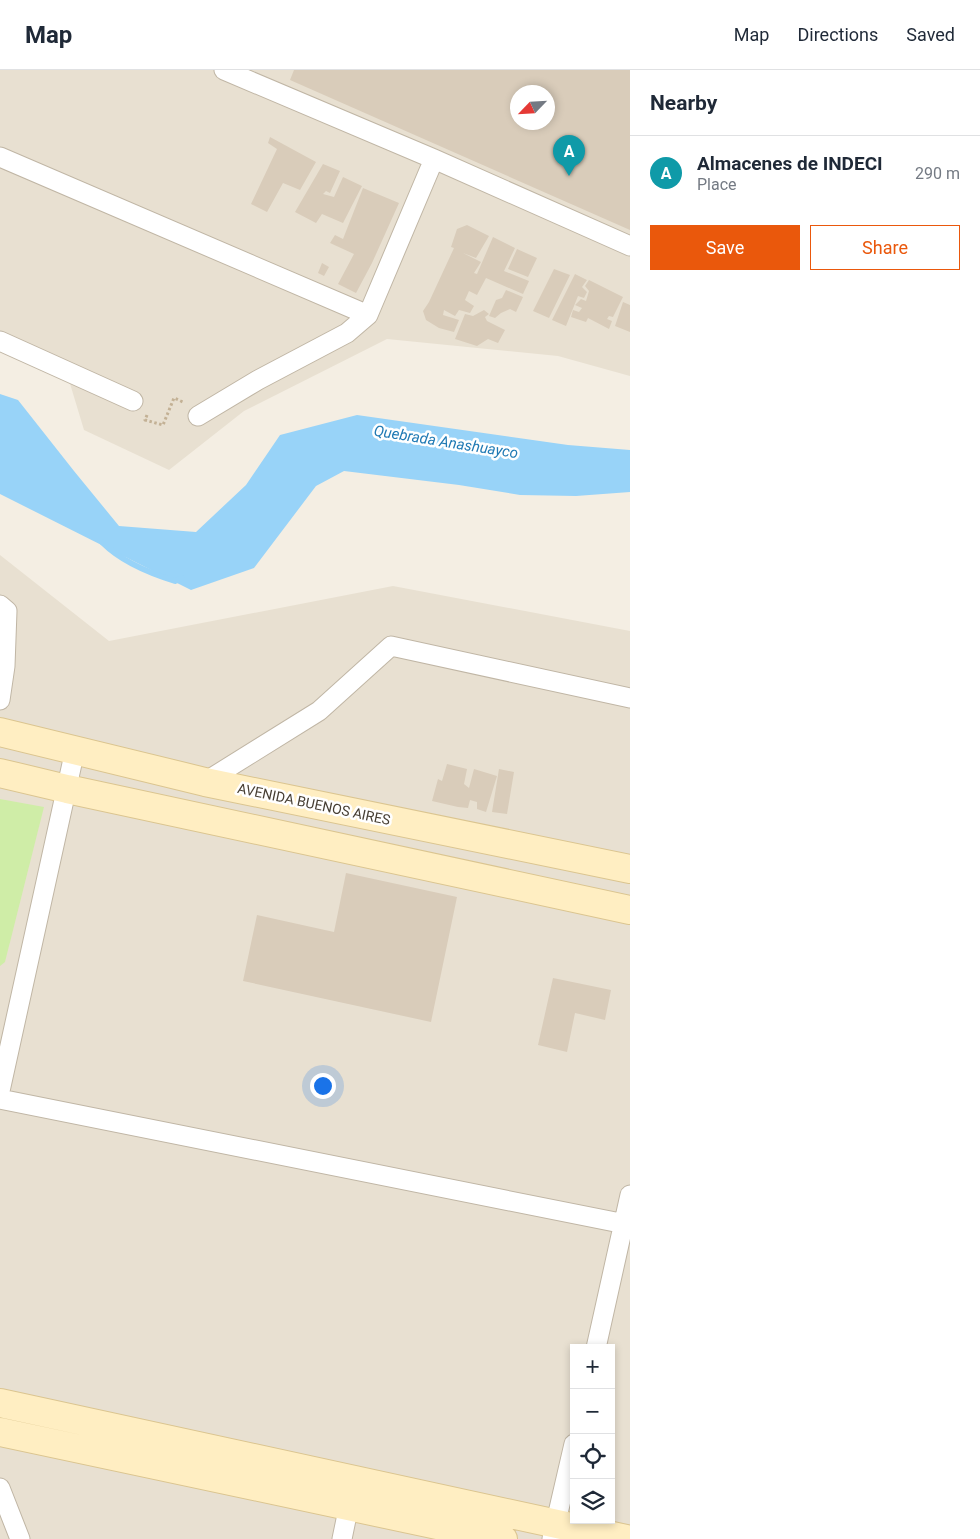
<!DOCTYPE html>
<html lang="en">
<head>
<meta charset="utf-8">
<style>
  :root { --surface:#fff; --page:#f6f6f7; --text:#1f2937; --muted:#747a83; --line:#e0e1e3; --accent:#ea580c }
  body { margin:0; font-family:Roboto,sans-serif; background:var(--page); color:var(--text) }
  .controls { position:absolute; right:15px; bottom:15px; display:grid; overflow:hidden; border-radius:0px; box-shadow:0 2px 8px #0003 }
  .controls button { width:45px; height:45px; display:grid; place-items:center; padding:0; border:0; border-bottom:1px solid var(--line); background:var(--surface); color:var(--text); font:25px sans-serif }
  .compass { position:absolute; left:510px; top:15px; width:45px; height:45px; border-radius:50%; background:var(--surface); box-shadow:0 2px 8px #0003; rotate:245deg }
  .you { position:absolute; left:322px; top:1015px; width:18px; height:18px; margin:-12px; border:4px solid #fff; border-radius:50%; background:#1a73e8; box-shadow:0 0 0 8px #1a73e833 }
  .badge { display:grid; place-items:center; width:32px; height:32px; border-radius:50%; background:var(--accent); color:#fff; font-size:16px; font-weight:700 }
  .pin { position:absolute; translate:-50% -41px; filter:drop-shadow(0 1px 2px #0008) }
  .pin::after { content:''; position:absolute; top:26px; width:18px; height:15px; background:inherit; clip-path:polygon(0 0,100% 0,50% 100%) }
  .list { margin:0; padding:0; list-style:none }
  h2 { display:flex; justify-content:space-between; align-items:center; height:65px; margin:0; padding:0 20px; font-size:21px }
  h2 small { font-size:16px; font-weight:400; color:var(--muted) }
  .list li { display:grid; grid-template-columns:32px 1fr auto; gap:15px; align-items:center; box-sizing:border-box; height:75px; padding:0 20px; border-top:1px solid var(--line) }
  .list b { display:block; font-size:19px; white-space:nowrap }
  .list p { margin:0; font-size:16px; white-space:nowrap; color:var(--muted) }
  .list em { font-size:16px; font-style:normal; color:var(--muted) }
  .actions { display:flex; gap:10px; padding:15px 20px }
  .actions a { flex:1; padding:11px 0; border:1px solid var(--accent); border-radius:0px; text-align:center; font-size:18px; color:var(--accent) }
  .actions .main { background:var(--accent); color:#fff }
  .icon { flex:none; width:28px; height:28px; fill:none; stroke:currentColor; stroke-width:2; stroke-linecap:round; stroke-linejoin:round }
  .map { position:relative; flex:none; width:630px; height:1469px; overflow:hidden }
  header { display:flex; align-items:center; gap:30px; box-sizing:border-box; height:70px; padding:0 25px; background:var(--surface); border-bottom:1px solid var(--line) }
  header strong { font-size:24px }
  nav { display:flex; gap:28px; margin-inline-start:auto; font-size:18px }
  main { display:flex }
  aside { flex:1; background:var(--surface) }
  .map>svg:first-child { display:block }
</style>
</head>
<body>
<header>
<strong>Map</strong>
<nav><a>Map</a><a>Directions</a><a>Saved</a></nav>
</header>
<main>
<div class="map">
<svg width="630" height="1469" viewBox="0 0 630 1469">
  <rect width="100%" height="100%" fill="#f4eee3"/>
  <path fill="#e8e0d1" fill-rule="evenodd" d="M0 0H630V306L558 286 387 269 244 341 169 400 84 360 68 307 0 276ZM518 22H548V52H518Z
    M0 485 109 571 393 516 630 561V1469H0ZM574 1278H611V1450H574Z"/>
  <path fill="#cfeda7" d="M0 729 44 737 5 892 0 896Z"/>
  <path fill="#98d3f8" d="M0 324 18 330 74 401 119 456 196 462 246 415 280 365 357 345 568 375 630 380V422L576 426 520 425 459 415 344 401 316 416 254 498 191 520 0 424Z"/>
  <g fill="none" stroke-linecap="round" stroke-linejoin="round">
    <path stroke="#98d3f8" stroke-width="6" d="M103 473C122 492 149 503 175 511L182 508"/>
  </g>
  <path fill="#d9ccba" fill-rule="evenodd" d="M294 0H630V160L290 10ZM518 22H548V52H518Z
    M270 67 316 92 300 120 283 113 267 142 251 134 277 79 268 73Z
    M323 94 340 101 330 123 326 121 323 124 334 127 343 107 362 116 343 153 322 144 316 153 295 142Z
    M363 118 399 133 372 193 356 223 338 214 354 184 330 173 335 165 343 169Z
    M467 155 489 166 476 188 463 183 481 192 474 203 477 204 493 167 515 178 504 201 529 211 523 224 486 208 477 225 469 221 465 230 474 236 470 243 459 240 455 246 444 240 443 245 459 250 454 262 439 258 426 250 423 241 429 232 454 178 451 177 457 159Z
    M517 179 537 188 528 207 508 199Z
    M322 193 329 197 324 206 318 203Z
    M554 199 570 205 549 248 533 241Z
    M575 204 587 210 582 217 587 222 584 228 578 226 566 256 552 250Z
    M589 210 623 227 613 247 609 246 607 249 612 251 609 259 588 248 586 252 571 247 573 240 579 242 582 238 575 235 581 229 586 231 589 221 585 216Z
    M506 220 523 227 516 242 510 239 501 243 495 248 489 246 496 230 502 228Z
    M623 232 630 235V262L615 256Z
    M484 240 489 244 485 247 487 251 505 260 498 273 488 269 477 276 455 269 465 244 473 246Z
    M447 694 467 699 464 714 469 718 474 699 497 706 486 742 477 739V732L470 730 468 738 458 737 432 731 438 709 442 711Z
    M499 699 514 702 507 744 492 742Z
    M346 803 457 827 431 952 243 911 257 845 334 862Z
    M553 908 611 920 605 950 575 943 567 982 538 975Z"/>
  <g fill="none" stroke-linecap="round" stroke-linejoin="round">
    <g stroke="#c0b6a5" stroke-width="21">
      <path id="street" d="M224 0 434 89 630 176
        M0 87 368 245
        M0 271 133 331
        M198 346 258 310 347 263 368 245 434 89
        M0 535 7 541 5 596 0 630
        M205 712 319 641 391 576 630 628
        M0 1021 75 680
        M0 1029 630 1155
        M596 1278 630 1125
        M0 1418 20 1469
        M342 1469 349 1435
        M552 1469 574 1374"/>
    </g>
    <g stroke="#dbc590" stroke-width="30">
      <path id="secondary" d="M0 662 205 712 630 799
        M0 703 67 719 630 840
        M0 1333 626 1469
        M0 1362 503 1469"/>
    </g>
    <path stroke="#c3b195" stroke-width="3" stroke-dasharray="2.5 2.5" stroke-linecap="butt" d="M147 345 145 350 163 355 174 328 183 332"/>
    <use href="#street" stroke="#fff" stroke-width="19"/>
    <use href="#secondary" stroke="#ffeec2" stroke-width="28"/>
  </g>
  <g text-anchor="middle" stroke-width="5" stroke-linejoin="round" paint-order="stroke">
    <g font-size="14" fill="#463e33" stroke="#fff">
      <text transform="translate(314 734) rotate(12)" y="5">AVENIDA BUENOS AIRES</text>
    </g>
    <g font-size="15" font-style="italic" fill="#207ab4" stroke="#fff">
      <text transform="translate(446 372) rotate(9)" y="5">Quebrada Anashuayco</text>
    </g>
  </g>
</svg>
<div class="controls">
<button>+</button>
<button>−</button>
<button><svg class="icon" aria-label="locate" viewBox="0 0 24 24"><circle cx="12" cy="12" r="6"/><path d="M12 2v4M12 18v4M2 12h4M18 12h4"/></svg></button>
<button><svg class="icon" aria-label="layers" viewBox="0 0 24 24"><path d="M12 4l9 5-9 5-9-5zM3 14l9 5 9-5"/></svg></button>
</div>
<svg class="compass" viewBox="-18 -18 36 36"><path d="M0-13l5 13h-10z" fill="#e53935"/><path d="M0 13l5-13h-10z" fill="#747a83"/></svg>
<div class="you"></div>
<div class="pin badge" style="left:569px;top:106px;background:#0f9aa8">A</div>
</div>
<aside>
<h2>Nearby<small></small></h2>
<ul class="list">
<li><span class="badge" style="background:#0f9aa8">A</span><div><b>Almacenes de INDECI</b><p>Place</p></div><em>290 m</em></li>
</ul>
<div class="actions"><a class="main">Save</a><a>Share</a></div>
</aside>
</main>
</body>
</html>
